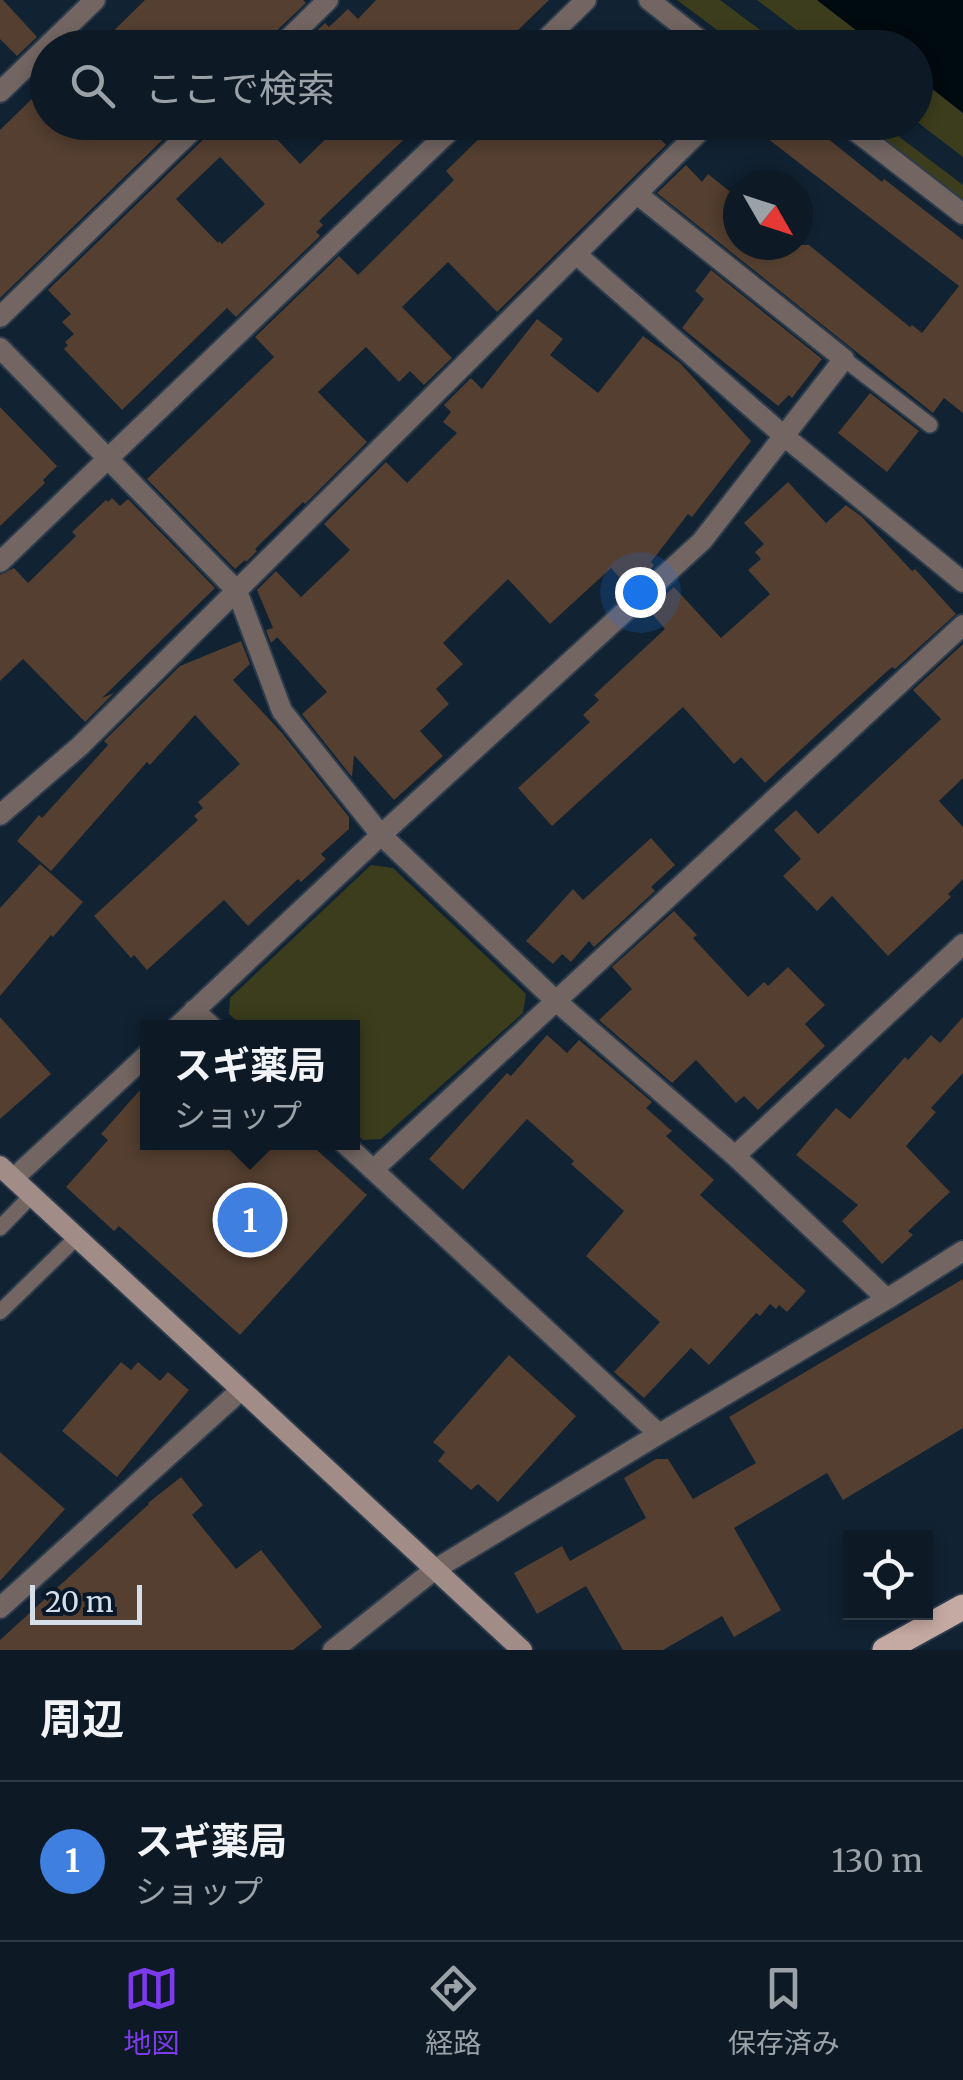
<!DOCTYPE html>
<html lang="ja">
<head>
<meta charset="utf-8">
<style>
  :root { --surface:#0d1a26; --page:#1b2732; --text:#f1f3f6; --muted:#9aa1a7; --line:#2d3843; --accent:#7c3aed }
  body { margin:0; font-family:Merriweather,"Noto Sans JP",serif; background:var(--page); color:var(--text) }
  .controls { position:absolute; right:30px; bottom:30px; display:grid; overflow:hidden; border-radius:0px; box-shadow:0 5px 15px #0003 }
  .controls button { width:90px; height:90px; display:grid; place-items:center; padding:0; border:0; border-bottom:2px solid var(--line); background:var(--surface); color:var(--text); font:50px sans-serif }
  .compass { position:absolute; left:723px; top:170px; width:90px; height:90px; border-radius:50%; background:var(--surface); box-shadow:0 5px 15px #0003; rotate:129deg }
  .scale { position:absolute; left:30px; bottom:25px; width:112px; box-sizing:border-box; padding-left:10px; border:5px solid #d4dfea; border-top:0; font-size:28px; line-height:35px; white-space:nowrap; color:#d4dfea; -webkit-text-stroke:8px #081828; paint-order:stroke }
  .you { position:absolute; left:640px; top:592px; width:35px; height:35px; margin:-25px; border:8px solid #fff; border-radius:50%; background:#1a73e8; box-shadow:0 0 0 15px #1a73e833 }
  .badge { display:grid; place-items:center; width:65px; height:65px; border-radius:50%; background:var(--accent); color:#fff; font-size:32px; font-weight:700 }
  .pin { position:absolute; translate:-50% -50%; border:5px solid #fff; box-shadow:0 2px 10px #0006 }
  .popup { position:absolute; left:140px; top:1020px; width:220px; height:130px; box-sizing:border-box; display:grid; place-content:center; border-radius:0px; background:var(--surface); filter:drop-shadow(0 2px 8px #0005); font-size:32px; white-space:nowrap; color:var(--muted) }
  .popup b { font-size:38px; color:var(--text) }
  .popup::after { content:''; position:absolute; left:50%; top:100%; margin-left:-20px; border:20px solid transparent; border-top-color:var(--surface) }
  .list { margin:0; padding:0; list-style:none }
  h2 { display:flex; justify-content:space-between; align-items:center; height:130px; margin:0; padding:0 40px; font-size:42px }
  h2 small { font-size:32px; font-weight:400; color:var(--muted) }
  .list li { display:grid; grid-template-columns:65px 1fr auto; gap:30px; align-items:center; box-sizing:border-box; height:160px; padding:0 40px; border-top:2px solid var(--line) }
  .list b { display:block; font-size:38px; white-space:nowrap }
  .list p { margin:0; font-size:32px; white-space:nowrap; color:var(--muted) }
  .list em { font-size:32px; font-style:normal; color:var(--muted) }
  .icon { flex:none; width:55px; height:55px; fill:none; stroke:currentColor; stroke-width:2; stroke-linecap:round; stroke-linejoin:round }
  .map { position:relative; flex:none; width:963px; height:1650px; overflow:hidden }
  .search { position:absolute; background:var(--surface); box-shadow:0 5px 15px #0003; left:30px; right:30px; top:30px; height:110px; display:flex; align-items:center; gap:25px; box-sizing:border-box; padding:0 35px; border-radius:55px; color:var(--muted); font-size:38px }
  .sheet { height:290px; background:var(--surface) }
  nav { display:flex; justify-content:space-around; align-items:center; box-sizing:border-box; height:140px; border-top:2px solid var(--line); background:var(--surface); font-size:28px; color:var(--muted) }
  nav a { display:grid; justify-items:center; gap:5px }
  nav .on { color:var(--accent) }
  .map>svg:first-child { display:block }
</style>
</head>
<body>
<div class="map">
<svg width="963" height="1650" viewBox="0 0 963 1650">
  <rect width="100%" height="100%" fill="#112232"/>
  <path fill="#3c3d1c" d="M677 0H720L783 47H740Z
    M757 0H817L878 47H819Z
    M916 76 963 113V157L916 121Z
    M862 123H881L963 185V201Z
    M371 865 393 868 526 994 523 1013 381 1139 363 1140 353 1131 352 1028 244 1027 229 1014 230 998Z"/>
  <path fill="#000b0f" d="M817 0H963V113L916 76V48L878 47Z"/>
  <path fill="#543f30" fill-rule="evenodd" d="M0 0H3L37 37 17 56 0 39Z
    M145 0H303L306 3 269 38 266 48H96Z
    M376 0H549L511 37 509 35 496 48H299L325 23 329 27 348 9 358 19Z
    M48 65V122H181L0 298V130L45 86 36 76Z
    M214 122H261L300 164 343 122H422L319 221 323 225 316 232 320 236 236 317 227 308 122 410 64 349 68 345 65 342 74 334 62 322 71 314 48 290 211 132ZM220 157 265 204 222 244 219 241 218 243 176 199Z
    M496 122H645L666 145 497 312 448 262 402 307 452 358 424 385 410 371 399 382 366 347 318 392 367 442 305 504 303 502 255 549 257 551 246 562 245 560 235 569 147 479 274 357 255 337 339 256 358 275 454 180 446 171Z
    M746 122H807L882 182 884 179 963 240V413L944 398 933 413 657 193 686 165 702 182 708 174 738 198V245H809L910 327 912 325 922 333 959 286Z
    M711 270 822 359 792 398 789 395 778 406 682 328 704 299 695 291Z
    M537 319 563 339 550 355 598 393 643 336 680 363 751 441 692 517 688 514 651 562 654 565 652 568 630 589 611 568 550 624 508 579 443 643 463 664 436 689 449 704 420 731 443 756 394 800 354 755 352 777 302 714 327 692 277 637 271 643 266 630 273 628 257 590 276 571 301 597 350 550 324 524 386 462 407 483 457 433 443 422 451 412 444 405 471 378 482 389Z
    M870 393 919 431 887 472 838 433Z
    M0 407 57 466 43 480 45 483 0 526Z
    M788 482 826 523 846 505 862 517 912 571 915 569 956 614 895 669 892 667 833 720 765 783 741 757 734 764 683 707 552 826 518 788 590 722 583 715 599 700 594 695 665 629 649 610 674 587 721 638 770 594 748 570 761 559 755 552 764 544 744 523Z
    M112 498 120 506 128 499 215 588 102 698 114 693 85 722 23 659 0 681V575L14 568 28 583 76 536 72 532 106 500 108 502Z
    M241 641 250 664 233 680 282 733 349 817V829L321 854 326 859 301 882 298 879 248 926 224 900 147 970 134 955 131 958 94 916 198 820 194 816 203 808 198 802 240 764 195 715 150 765 147 762 51 871 17 841 39 815 42 818 108 745 104 741 180 666Z
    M963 644V778L939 801 963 827V879L948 894 951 897 888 956 832 896 817 911 783 876 801 859 774 830 796 810 818 834 941 719 913 690Z
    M651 838 675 865 651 887 655 891 594 947 589 941 571 962 562 954 553 964 526 941 573 889 583 900Z
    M40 864 83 902 53 937 51 935 0 996V908Z
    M674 911 697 935 693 938 748 997 764 982 768 986 788 967 825 1005 805 1024 825 1046 758 1110 744 1096 736 1103 696 1060 672 1083 599 1020 632 989 612 967Z
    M0 1017 51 1074 0 1119Z
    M963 1017V1073L931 1108 936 1112 906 1146 950 1192 908 1231 913 1235 882 1264 842 1221 858 1205 796 1155 836 1108 850 1119 905 1057 908 1060 931 1035 940 1043Z
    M547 1035 567 1053 579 1040 652 1102 646 1108 672 1131 666 1136 714 1180 700 1195 806 1291 787 1312 779 1305 776 1309 770 1304 760 1316 756 1313 709 1365 691 1348 644 1398 614 1372 660 1322 586 1256 624 1211 571 1164 574 1161 527 1119 463 1190 429 1159 507 1073 511 1076Z
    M148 1081V1142H308L367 1195 240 1335 119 1226 114 1231 66 1187 108 1140 101 1134Z
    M963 1279V1428L843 1500 827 1473 734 1528 781 1610 734 1637 722 1616 663 1650H623L586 1586 537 1614 514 1573 562 1546 570 1561 646 1518 624 1478 656 1459H668L693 1499 756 1463 729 1417Z
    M509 1355 576 1416 498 1502 478 1484 471 1490 438 1461 445 1452 433 1442Z
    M121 1362 131 1370 138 1362 160 1381 168 1372 189 1390 117 1477 62 1431Z
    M0 1452 65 1509 0 1581Z
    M181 1477 203 1505 192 1515 236 1569 261 1550 322 1627 293 1650H0V1640L149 1504 148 1503Z"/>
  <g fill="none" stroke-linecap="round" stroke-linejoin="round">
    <g stroke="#2c3c4c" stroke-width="19">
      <path id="lane" d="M844 359 930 425
        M0 1228 32 1195
        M0 1312 77 1237"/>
    </g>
    <g stroke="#2c3c4c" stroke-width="24">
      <path id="street" d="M649 0 710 48
        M279 48 328 0
        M537 48 586 0
        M0 92 95 0
        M844 122 963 214
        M576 254 784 436 963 582
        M0 317 201 122
        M0 348 237 591 282 711 381 835 556 1001 735 1156 887 1299
        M0 562 459 122
        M0 815 80 746 709 122
        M194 1010 213 1028
        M176 1028 381 835 702 541 844 359 637 194
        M343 1142 659 1434
        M735 1156 963 944
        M373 1170 963 625
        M14 1178 148 1054
        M0 1608 241 1390
        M333 1650 434 1570 659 1434 887 1299 963 1251"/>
    </g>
    <g stroke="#2c3c4c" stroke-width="24">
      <path id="secondary" d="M0 1166 522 1650"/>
    </g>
    <g stroke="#2c3c4c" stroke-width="29">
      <path id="primary" d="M885 1650 963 1607"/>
    </g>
    <use href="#lane" stroke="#726562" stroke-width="15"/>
    <use href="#street" stroke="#726562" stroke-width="20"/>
    <use href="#secondary" stroke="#a18c87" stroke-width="20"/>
    <use href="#primary" stroke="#c5aaa3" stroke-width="25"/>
  </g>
</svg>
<div class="controls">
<button><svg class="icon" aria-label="locate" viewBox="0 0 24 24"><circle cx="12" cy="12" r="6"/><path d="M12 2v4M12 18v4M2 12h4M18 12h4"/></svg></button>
</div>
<svg class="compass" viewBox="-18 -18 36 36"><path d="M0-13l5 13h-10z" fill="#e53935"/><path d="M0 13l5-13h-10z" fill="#9aa1a7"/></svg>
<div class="scale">20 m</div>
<div class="you"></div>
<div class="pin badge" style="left:250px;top:1220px;background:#3f7fe0">1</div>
<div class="popup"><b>スギ薬局</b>ショップ</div>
<div class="search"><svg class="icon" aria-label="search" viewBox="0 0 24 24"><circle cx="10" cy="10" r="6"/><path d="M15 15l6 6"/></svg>ここで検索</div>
</div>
<section class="sheet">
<h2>周辺<small></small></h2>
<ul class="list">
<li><span class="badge" style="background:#3f7fe0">1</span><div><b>スギ薬局</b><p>ショップ</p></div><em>130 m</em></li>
</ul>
</section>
<nav>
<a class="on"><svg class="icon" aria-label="map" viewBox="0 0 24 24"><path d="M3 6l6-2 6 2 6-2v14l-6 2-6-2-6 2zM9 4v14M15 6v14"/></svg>地図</a>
<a><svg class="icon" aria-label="directions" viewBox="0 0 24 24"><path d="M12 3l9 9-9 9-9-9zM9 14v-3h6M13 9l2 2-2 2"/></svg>経路</a>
<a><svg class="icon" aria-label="saved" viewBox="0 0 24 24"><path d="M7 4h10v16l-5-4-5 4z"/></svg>保存済み</a>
</nav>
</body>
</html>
